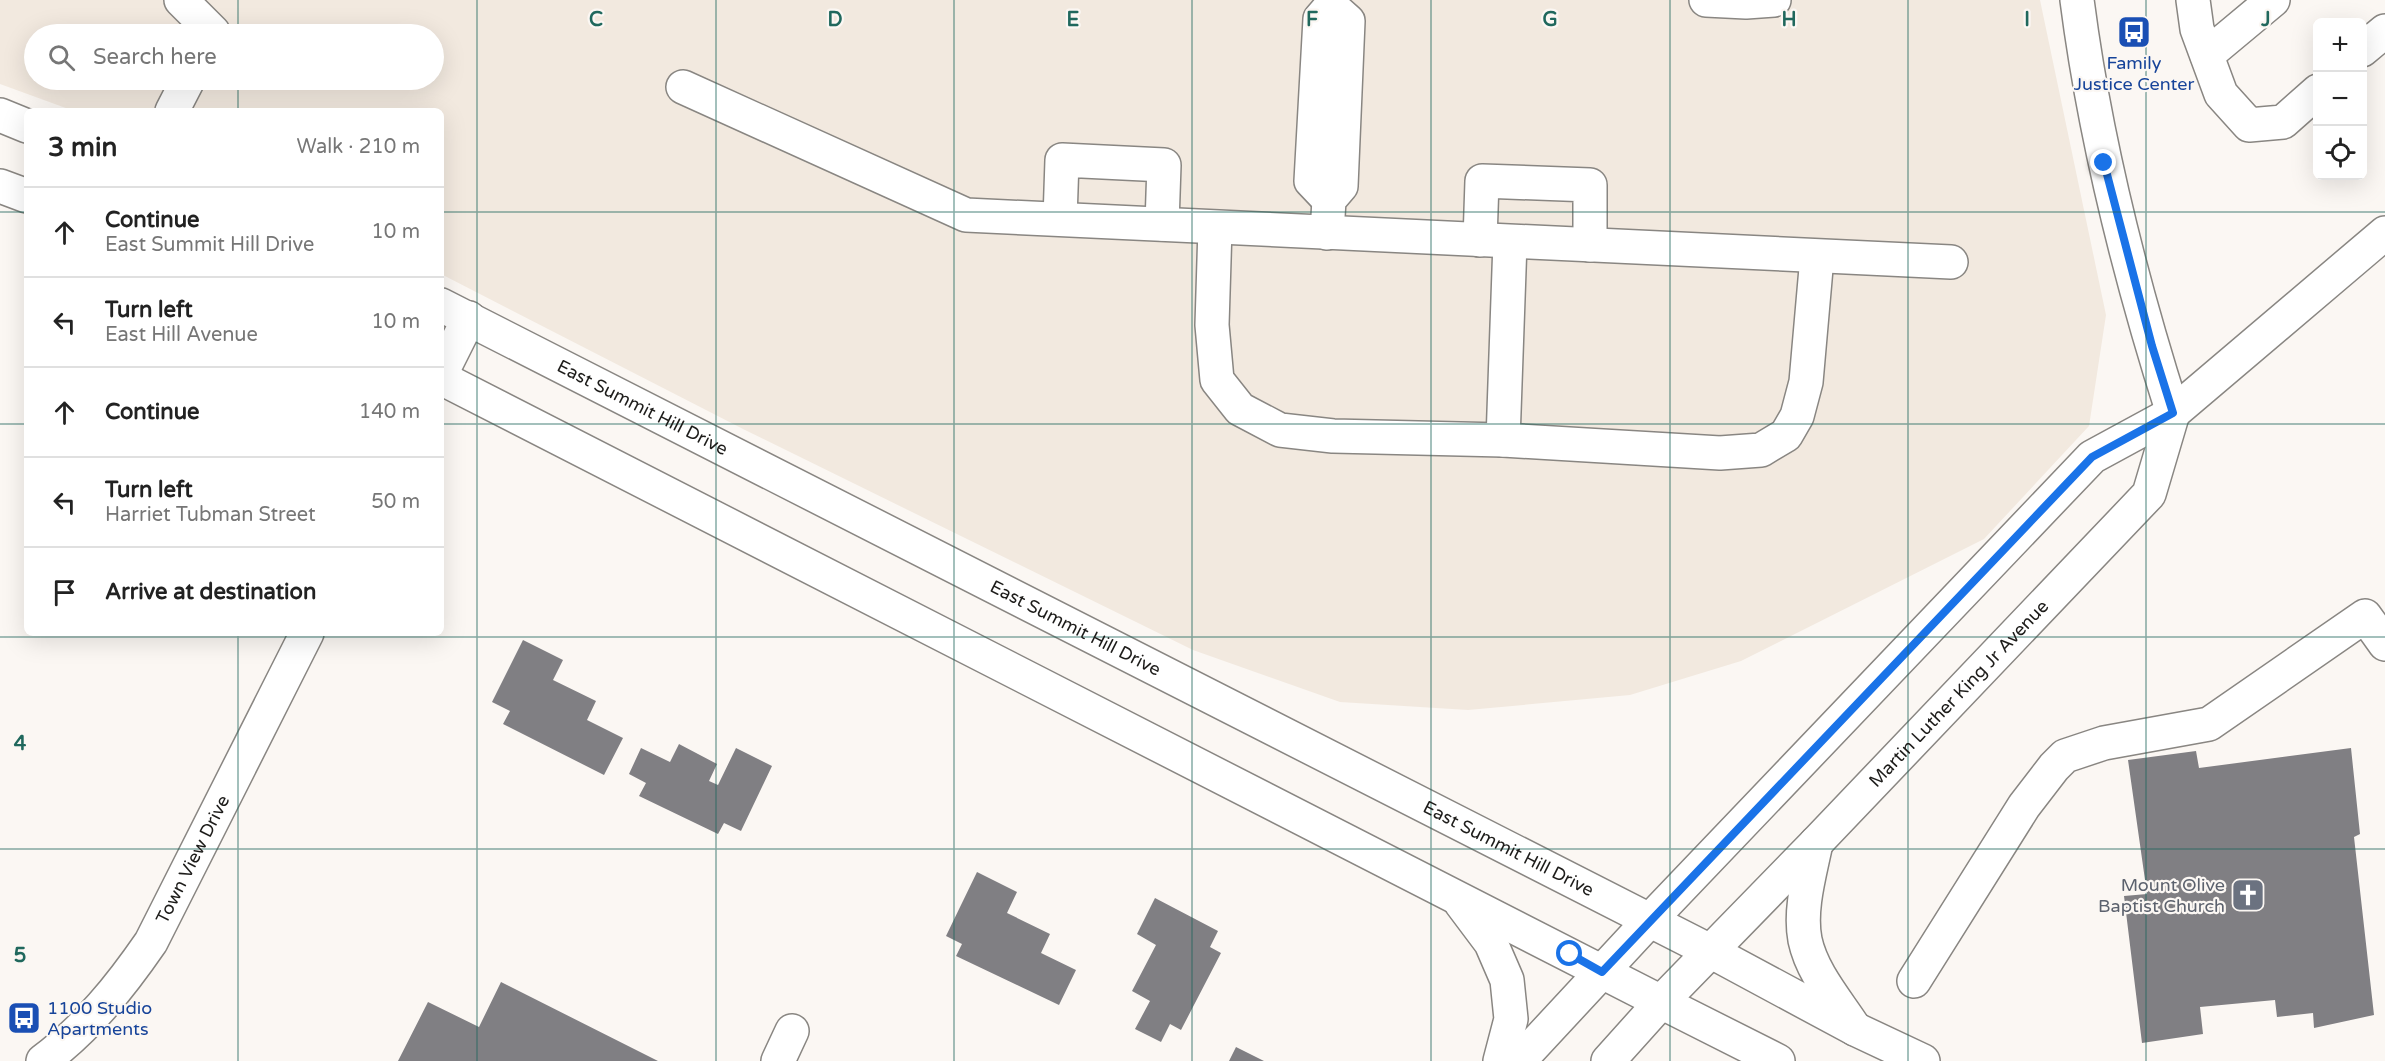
<!DOCTYPE html>
<html lang="en">
<head>
<meta charset="utf-8">
<style>
  :root { --surface:#fff; --page:#f2f2f2; --text:#222; --muted:#767676; --line:#e0e0e0 }
  body { margin:0; font-family:"Varela Round",sans-serif; background:var(--page); color:var(--text) }
  .controls { position:absolute; right:18px; top:18px; display:grid; overflow:hidden; border-radius:9px; box-shadow:0 6px 24px #0002 }
  .controls button { width:54px; height:54px; display:grid; place-items:center; padding:0; border:0; border-bottom:2px solid var(--line); background:var(--surface); color:var(--text); font:30px sans-serif }
  .stop { position:absolute; width:18px; height:18px; margin:-14px; border:4px solid #1a73e8; border-radius:50%; background:#fff }
  .stop.end { background:#1a73e8; border-color:#fff; box-shadow:0 2px 6px #0008 }
  .list { margin:0; padding:0; list-style:none }
  h2 { display:flex; justify-content:space-between; align-items:center; height:78px; margin:0; padding:0 24px; font-size:26px }
  h2 small { font-size:20px; font-weight:400; color:var(--muted) }
  .list li { display:grid; grid-template-columns:39px 1fr auto; gap:18px; align-items:center; box-sizing:border-box; height:90px; padding:0 24px; border-top:2px solid var(--line) }
  .list b { display:block; font-size:22px; white-space:nowrap }
  .list p { margin:0; font-size:20px; white-space:nowrap; color:var(--muted) }
  .list em { font-size:20px; font-style:normal; color:var(--muted) }
  .icon { flex:none; width:33px; height:33px; fill:none; stroke:currentColor; stroke-width:2; stroke-linecap:round; stroke-linejoin:round }
  .map { position:relative; flex:none; width:2385px; height:1061px; overflow:hidden }
  .search { position:absolute; background:var(--surface); box-shadow:0 6px 24px #0002; left:24px; top:24px; width:420px; height:66px; display:flex; align-items:center; gap:15px; box-sizing:border-box; padding:0 21px; border-radius:33px; color:var(--muted); font-size:22px }
  .panel { position:absolute; background:var(--surface); box-shadow:0 6px 24px #0002; left:24px; top:108px; width:420px; height:528px; border-radius:9px }
  .map>svg:first-child { display:block }
</style>
</head>
<body>
<div class="map">
<svg width="2385" height="1061" viewBox="0 0 2385 1061">
  <rect width="100%" height="100%" fill="#fbf7f3"/>
  <path fill="#f2e9df" fill-rule="evenodd" d="M0 0H2040L2106 315 2089 426 1984 539 1741 661 1630 695 1468 710 1340 702 1193 650 745 430 441 274V111H74L0 84ZM34 34H434V80H34Z"/>
  <path fill="#807f83" d="M523 640 563 660 553 680 596 701 587 720 623 738 604 775 503 724 510 711 492 702Z
    M679 744 717 764 709 781 718 785 736 748 772 766 741 831 724 823 718 834 639 796 646 783 629 774 641 748 670 762Z
    M2351 748 2360 834 2354 837 2374 1015 2314 1028 2313 1013 2277 1017 2275 1000 2200 1007 2203 1034 2142 1043 2124 896 2147 894 2128 760 2196 751 2199 768Z
    M977 872 1017 892 1007 913 1050 934 1041 953 1076 970 1059 1005 956 956 962 944 946 936Z
    M1155 898 1218 931 1210 947 1221 953 1181 1030 1170 1024 1161 1042 1135 1029 1150 1001 1132 991 1156 945 1137 934Z
    M501 982 658 1061H398L428 1002 479 1027Z
    M1236 1047 1264 1061H1229Z"/>
  <g fill="none" stroke-linecap="round" stroke-linejoin="round">
    <g stroke="#898682" stroke-width="36">
      <g id="minor">
        <path d="M181 0 213 32 211 34"/>
        <path d="M1706 0 1746 2 1774 0"/>
        <path d="M2077 0C2095 140 2130 278 2173 413"/>
        <path d="M2193 0 2197 29 2221 94 2249 125 2283 122 2318 91"/>
        <path d="M2362 50 2385 31"/>
        <path d="M2207 55 2273 0"/>
        <path d="M683 87 966 215 1951 262"/>
        <path d="M172 111 188 80"/>
        <path d="M1329 200 1311 181 1320 19 1331 6 1332 0"/>
        <path d="M1060 219 1062 160 1164 165 1162 224"/>
        <path d="M1215 228 1212 325 1217 380 1240 409 1280 430 1333 436 1503 440 1720 453 1761 450 1786 435 1797 416 1806 382 1817 257"/>
        <path d="M1327 233 1329 200 1341 186 1348 21 1331 6"/>
        <path d="M1480 240 1482 181 1590 185V245"/>
        <path d="M441 374 469 318"/>
        <path d="M1503 440 1510 242"/>
        <path d="M1710 951 1855 1029 1923 1061"/>
        <path d="M1914 981 2024 806 2054 767 2065 756 2104 743 2209 724 2365 616 2385 644"/>
        <path d="M1661 1002 1778 1061"/>
        <path id="s1" d="M43 1061C87 1028 120 987 151 942L307 633"/>
        <path d="M778 1061 792 1031"/>
      </g>
    </g>
    <g stroke="#898682" stroke-width="36">
      <g id="major">
        <path d="M0 115 27 126"/>
        <path d="M0 186 27 196"/>
        <path id="s2" d="M441 305 1710 951"/>
        <path d="M441 378 1661 1002"/>
        <path d="M1816 843C1810 873 1799 909 1805 940 1812 973 1837 1001 1855 1029"/>
        <path d="M1461 903 1491 943 1507 980 1511 1019 1500 1061"/>
        <path d="M1519 1061 1649 921 2092 457 2173 413 2385 233"/>
        <path id="s3" d="M1608 1061 1661 1002 1816 843 2149 494 2173 413"/>
      </g>
    </g>
    <use href="#minor" stroke="#fff" stroke-width="33"/>
    <use href="#major" stroke="#fff" stroke-width="33"/>
  </g>
  <g fill="none" stroke-linecap="round" stroke-linejoin="round">
    <path stroke="#1a73e8" stroke-width="8" d="M1570 954 1602 972 2092 457 2173 413 2152 346 2104 163"/>
  </g>
  <path fill="none" stroke="#20685d" stroke-width="1.5" stroke-opacity="0.55" d="M238 0V34M477 0V1061M716 0V1061M954 0V1061M1192 0V1061M1431 0V1061M1670 0V1061M1908 0V1061M2146 0V1061M238 80V111M0 212H27M441 212H2385M0 424H27M441 424H2385M238 633V1061M0 637H2385M0 849H2385"/>
  <defs>
    <g id="bus-square" transform="scale(1.725)"><rect x="-9" y="-9" width="18" height="18" rx="4" fill="#1a4fb4" stroke="#fbf7f3"/><path d="M-5-6H5V4H4V6H2V4H-2V6H-4V4H-5ZM-3.5-4V0h7V-4ZM-3.5 1.2v1.5H-2V1.2ZM2 1.2v1.5H3.5V1.2Z" fill="#fff"/></g>
    <g id="church-square" transform="scale(1.725)"><rect x="-9" y="-9" width="18" height="18" rx="4" fill="#6b7280" stroke="#fbf7f3"/><path d="M-1.2-6h2.4v3.5h3.3v2.4h-3.3V6h-2.4V-.1h-3.3v-2.4h3.3Z" fill="#fff"/></g>
  </defs>
  <g fill-rule="evenodd">
    <use href="#bus-square" x="2134" y="32"/>
    <use href="#church-square" x="2248" y="895"/>
    <use href="#bus-square" x="24" y="1018"/>
  </g>
  <g text-anchor="middle" stroke-width="4.5" stroke-linejoin="round" paint-order="stroke">
    <g font-size="18" fill="#164399" stroke="#fbf7f3">
      <text x="2134" y="69">Family<tspan x="2134" dy="21">Justice Center</tspan></text>
      <text x="47" y="1014" text-anchor="start">1100 Studio<tspan x="47" dy="21">Apartments</tspan></text>
    </g>
    <g font-size="18" fill="#1d1c1a" stroke="#fbf7f3">
      <text dy="6" stroke="none"><textPath href="#s2" startOffset="226">East Summit Hill Drive</textPath></text>
      <text dy="6" stroke="none"><textPath href="#s2" startOffset="712">East Summit Hill Drive</textPath></text>
      <text dy="6" stroke="none"><textPath href="#s3" startOffset="508">Martin Luther King Jr Avenue</textPath></text>
      <text dy="6" stroke="none"><textPath href="#s2" startOffset="1198">East Summit Hill Drive</textPath></text>
      <text dy="6" stroke="none"><textPath href="#s1" startOffset="254">Town View Drive</textPath></text>
    </g>
    <g font-size="18" fill="#5b616d" stroke="#fbf7f3" text-anchor="end">
      <text x="2225" y="891">Mount Olive<tspan x="2225" dy="21">Baptist Church</tspan></text>
    </g>
  </g>
  <g font-size="20" text-anchor="middle" font-weight="bold" fill="#20685d" stroke="#fbf7f3" stroke-width="4.5" stroke-linejoin="round" paint-order="stroke">
    <text x="596" y="26">C</text>
    <text x="835" y="26">D</text>
    <text x="1073" y="26">E</text>
    <text x="1312" y="26">F</text>
    <text x="1550" y="26">G</text>
    <text x="1789" y="26">H</text>
    <text x="2027" y="26">I</text>
    <text x="2266" y="26">J</text>
    <text x="20" y="750">4</text>
    <text x="20" y="962">5</text>
  </g>
</svg>
<div class="controls">
<button>+</button>
<button>−</button>
<button><svg class="icon" aria-label="locate" viewBox="0 0 24 24"><circle cx="12" cy="12" r="6"/><path d="M12 2v4M12 18v4M2 12h4M18 12h4"/></svg></button>
</div>
<div class="stop" style="left:1570px;top:954px"></div>
<div class="stop end" style="left:2104px;top:163px"></div>
<div class="search"><svg class="icon" aria-label="search" viewBox="0 0 24 24"><circle cx="10" cy="10" r="6"/><path d="M15 15l6 6"/></svg>Search here</div>
<section class="panel">
<h2>3 min<small>Walk · 210 m</small></h2>
<ul class="list">
<li><svg class="icon" aria-label="ahead" viewBox="0 0 24 24"><path d="M12 20V5M6 11l6-6 6 6"/></svg><div><b>Continue</b><p>East Summit Hill Drive</p></div><em>10 m</em></li>
<li><svg class="icon" aria-label="left" viewBox="0 0 24 24"><path d="M17 20v-9H6M10 6l-5 5 5 5"/></svg><div><b>Turn left</b><p>East Hill Avenue</p></div><em>10 m</em></li>
<li><svg class="icon" aria-label="ahead" viewBox="0 0 24 24"><path d="M12 20V5M6 11l6-6 6 6"/></svg><div><b>Continue</b></div><em>140 m</em></li>
<li><svg class="icon" aria-label="left" viewBox="0 0 24 24"><path d="M17 20v-9H6M10 6l-5 5 5 5"/></svg><div><b>Turn left</b><p>Harriet Tubman Street</p></div><em>50 m</em></li>
<li><svg class="icon" aria-label="arrive" viewBox="0 0 24 24"><path d="M6 21V4h12l-3 4 3 4H6"/></svg><div><b>Arrive at destination</b></div></li>
</ul>
</section>
</div>
</body>
</html>
